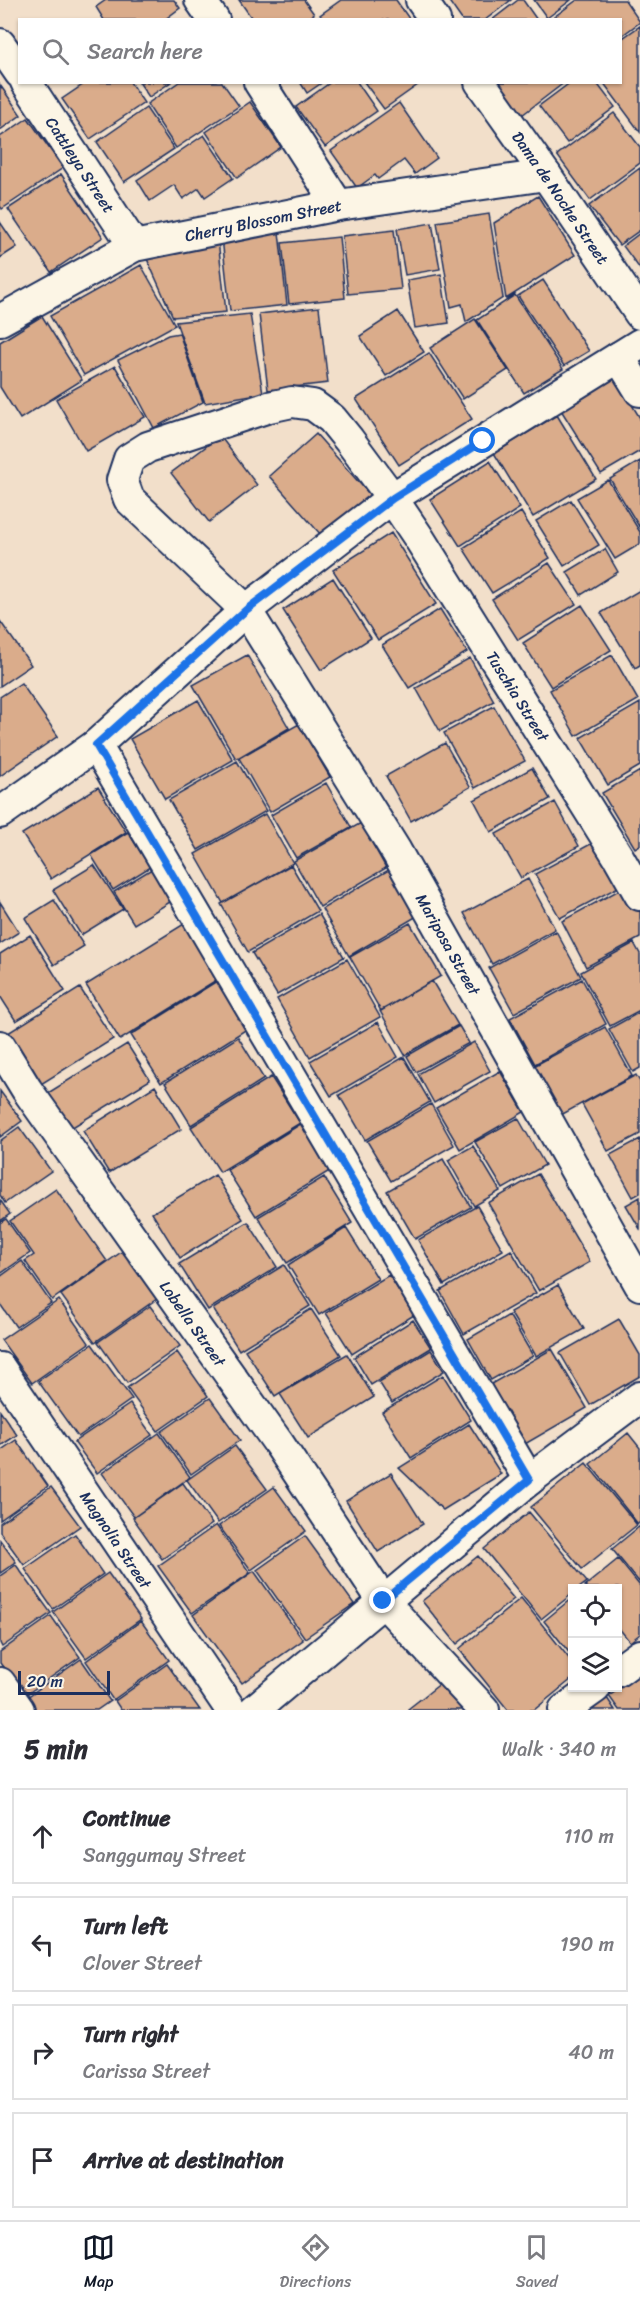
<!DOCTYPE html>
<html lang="en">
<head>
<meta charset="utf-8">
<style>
  :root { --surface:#fff; --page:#f2f2f3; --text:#2b2b33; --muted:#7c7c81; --line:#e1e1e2; --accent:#111827 }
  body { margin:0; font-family:Sriracha,sans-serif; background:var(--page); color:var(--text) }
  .controls { position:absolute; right:18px; bottom:18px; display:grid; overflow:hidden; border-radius:0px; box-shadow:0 2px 4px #0004 }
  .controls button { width:54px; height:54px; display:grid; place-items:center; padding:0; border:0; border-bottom:2px solid var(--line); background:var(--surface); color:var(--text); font:30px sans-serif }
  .scale { position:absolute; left:18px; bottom:15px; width:92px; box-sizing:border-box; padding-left:6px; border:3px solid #1b2f5e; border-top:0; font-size:16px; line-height:21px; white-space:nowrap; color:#1b2f5e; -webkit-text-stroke:4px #fcf5e5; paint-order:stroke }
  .stop { position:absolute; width:18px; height:18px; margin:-14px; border:4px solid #1a73e8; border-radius:50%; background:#fff }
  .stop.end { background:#1a73e8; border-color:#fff; box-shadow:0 2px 6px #0008 }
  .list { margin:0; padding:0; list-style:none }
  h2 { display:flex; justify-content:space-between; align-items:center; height:78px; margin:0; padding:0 24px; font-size:26px }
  h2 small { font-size:20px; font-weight:400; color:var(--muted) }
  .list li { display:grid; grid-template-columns:39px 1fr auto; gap:18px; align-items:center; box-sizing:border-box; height:96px; margin:0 12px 12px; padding:0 12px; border:2px solid var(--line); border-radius:0px }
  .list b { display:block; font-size:22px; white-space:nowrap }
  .list p { margin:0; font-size:20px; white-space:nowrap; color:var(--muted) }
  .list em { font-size:20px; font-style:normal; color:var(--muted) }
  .icon { flex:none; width:33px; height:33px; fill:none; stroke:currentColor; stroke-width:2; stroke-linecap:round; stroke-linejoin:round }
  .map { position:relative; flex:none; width:640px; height:1710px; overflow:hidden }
  .search { position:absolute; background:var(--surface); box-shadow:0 2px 4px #0004; left:18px; right:18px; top:18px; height:66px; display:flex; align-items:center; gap:15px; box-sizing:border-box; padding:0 21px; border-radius:0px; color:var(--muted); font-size:22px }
  .sheet { height:510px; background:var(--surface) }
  nav { display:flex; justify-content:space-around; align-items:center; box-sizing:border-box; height:84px; border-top:2px solid var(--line); background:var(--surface); font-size:16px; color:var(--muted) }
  nav a { display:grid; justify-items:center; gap:3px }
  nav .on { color:var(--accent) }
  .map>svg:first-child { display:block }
</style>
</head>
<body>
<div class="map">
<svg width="640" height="1710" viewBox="0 0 640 1710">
  <rect width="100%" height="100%" fill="#f2dfca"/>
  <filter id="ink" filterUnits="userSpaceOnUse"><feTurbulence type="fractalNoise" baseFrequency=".0167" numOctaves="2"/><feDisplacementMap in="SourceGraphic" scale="12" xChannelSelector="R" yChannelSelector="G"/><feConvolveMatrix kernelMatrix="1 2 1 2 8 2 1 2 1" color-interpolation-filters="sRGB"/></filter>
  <g filter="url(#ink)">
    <path fill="#daac8b" stroke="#1b2f5e" stroke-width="1.5" d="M106 0H174L180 8 164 20H104L96 7Z
      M239 0H304L314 14 307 20H253Z
      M341 0H396L410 20H324L320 15Z
      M448 0H511L485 20H462Z
      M518 0H523L537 20H492Z
      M534 0H571L547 18Z
      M577 0H625L640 22 620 37V20H556L554 17Z
      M640 26V132L603 82H620V40Z
      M87 82H130L144 103 90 139 62 99Z
      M139 82H171L149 97Z
      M179 82H222L239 106 176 148 147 104Z
      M300 82H323L307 93Z
      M331 82H357L377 111 325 147 296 107Z
      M364 82H422L384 109Z
      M498 82H565L522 115Z
      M571 82H596L615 107 567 143 539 106Z
      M0 85 21 115 0 130Z
      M250 102 281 147 237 178 206 132Z
      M399 103 437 158 415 174 404 160 378 179 375 175 357 188 331 151Z
      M146 108 174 149 124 182 97 142Z
      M614 113 640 147V163L590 200 557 155Z
      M28 118 63 168 2 209 0 206V137Z
      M204 135 233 178 205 197 199 188 183 199 174 185 150 201 137 180Z
      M640 168V230L619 245 589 206Z
      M61 174 103 237 51 272 8 209Z
      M538 196 575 255 506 299 494 223Z
      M489 214 503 298 466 322 462 304 451 307 437 222Z
      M0 222 17 247 0 258Z
      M432 223 440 269 405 275 397 229Z
      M394 230 401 289 348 294 342 236Z
      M279 232 287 305 230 311 222 238Z
      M640 233V269L623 246Z
      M339 237 345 298 289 304 282 243Z
      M218 240 226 312 173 317 143 250Z
      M141 265 175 325 84 375 50 316Z
      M441 274 449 323 415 328 407 280Z
      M543 280 589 351 564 366 518 296Z
      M515 295 563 369 524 393 477 320Z
      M319 307 328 383 268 390 259 314Z
      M398 311 424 352 386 376 360 336Z
      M250 314 263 393 205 403 176 322Z
      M42 316 82 380 20 419 0 387V342Z
      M475 319 508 370 463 399 430 348Z
      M179 333 203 402 154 428 118 360 168 335Z
      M429 353 472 419 399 465 356 399Z
      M115 366 145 417 86 451 56 399Z
      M615 377 640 418V451L601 474 561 410Z
      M557 415 596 479 533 517 494 453Z
      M316 434 370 495 322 536 269 476Z
      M220 436 257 485 209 522 171 473Z
      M490 461 520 508 460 546 430 499Z
      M640 461V528L610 479Z
      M608 480 640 532V544L615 559 577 498Z
      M571 500 599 545 564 566 536 521Z
      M521 512 550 558 492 593 463 548Z
      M391 533 436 604 378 640 333 570Z
      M605 549 618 572 581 595 567 572Z
      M549 563 576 604 518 640 492 599Z
      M333 578 371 638 321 670 283 610Z
      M640 590V665L635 668 601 613Z
      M582 605 611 650 551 687 523 643Z
      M440 609 467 652 409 688 382 645Z
      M0 621 31 665 0 686Z
      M247 655 289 728 236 759 193 685Z
      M612 655 638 700 576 736 550 690Z
      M470 658 494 701 440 731 416 688Z
      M21 683 58 736 0 776V697Z
      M198 700 233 760 165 799 130 739Z
      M640 703V766L608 785 580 738Z
      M494 706 525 761 475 788 444 733Z
      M299 724 330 777 270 812 239 758Z
      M445 743 470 787 411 821 386 776Z
      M237 761 266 811 198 850 169 800Z
      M532 768 550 799 491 832 474 800Z
      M640 771V845L635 848 602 793Z
      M326 783 351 827 296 858 271 815Z
      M98 787 126 832 51 879 22 834Z
      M555 802 579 846 521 878 496 834Z
      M265 814 293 863 223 903 195 854Z
      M361 823 386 868 320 907 294 861Z
      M128 832 150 867 113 890 91 855Z
      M600 839 624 884 560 918 535 874Z
      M94 865 123 909 81 935 53 890Z
      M291 865 318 911 248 952 221 904Z
      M155 867 175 899 134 924 114 892Z
      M392 868 419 915 349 956 322 909Z
      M528 879 555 929 492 964 464 913Z
      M632 883 640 898V938L586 967 562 921Z
      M54 900 84 946 54 965 25 918Z
      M0 902 19 932 0 944Z
      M319 914 344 957 277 995 252 953Z
      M192 919 226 974 120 1040 86 985Z
      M410 923 441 976 381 1011 350 957Z
      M556 931 581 977 514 1013 489 968Z
      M30 935 65 991 16 1021 0 996V954Z
      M634 943 640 954V1010L610 1026 581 972Z
      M347 959 380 1017 310 1057 277 999Z
      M582 979 606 1024 535 1064 510 1018Z
      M217 981 247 1029 161 1083 131 1035Z
      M432 981 458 1025 405 1055 380 1011Z
      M80 988 113 1039 41 1084 8 1033Z
      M640 1012V1068L633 1072 609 1029Z
      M378 1022 398 1057 331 1096 310 1061Z
      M459 1026 469 1043 416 1072 407 1056Z
      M605 1027 632 1076 561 1115 534 1066Z
      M238 1037 264 1079 191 1125 165 1083Z
      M474 1042 490 1071 434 1103 418 1074Z
      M127 1044 150 1080 71 1128 48 1093Z
      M404 1057 430 1102 365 1140 339 1095Z
      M500 1071 524 1112 460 1149 436 1108Z
      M636 1075 640 1082V1134L608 1151 582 1104Z
      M271 1077 300 1123 220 1172 191 1127Z
      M155 1086 181 1129 109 1173 83 1131Z
      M0 1091 22 1121 0 1137Z
      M431 1104 454 1145 391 1181 367 1141Z
      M518 1118 545 1165 503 1189 475 1142Z
      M307 1120 336 1167 256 1216 227 1170Z
      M19 1127 51 1171 5 1203 0 1195V1141Z
      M640 1139V1193L633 1197 610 1155Z
      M473 1146 500 1191 474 1206 448 1160Z
      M443 1159 471 1207 415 1239 387 1191Z
      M538 1174 590 1262 539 1291 488 1203Z
      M215 1175 243 1219 180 1258 152 1213Z
      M324 1177 352 1223 287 1263 258 1217Z
      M56 1189 107 1261 52 1300 25 1261 34 1255 10 1221Z
      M640 1197V1229L626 1205Z
      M0 1200 10 1214 0 1221Z
      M477 1206 503 1250 444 1285 418 1240Z
      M6 1219 30 1253 0 1274V1223Z
      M248 1222 277 1267 208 1310 179 1264Z
      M346 1228 378 1279 319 1315 288 1265Z
      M127 1248 161 1296 95 1342 61 1295Z
      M511 1250 536 1293 464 1334 440 1291Z
      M22 1261 51 1303 16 1327 0 1304V1277Z
      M284 1265 310 1306 239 1350 213 1309Z
      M389 1275 414 1315 352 1354 326 1313Z
      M558 1285 584 1329 536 1356 510 1312Z
      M59 1300 89 1343 32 1383 1 1340Z
      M150 1306 180 1346 127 1383 98 1342Z
      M311 1309 341 1355 275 1396 245 1350Z
      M509 1315 533 1356 491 1380 468 1339Z
      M619 1319 640 1355V1376L590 1405 560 1353Z
      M413 1320 431 1348 371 1385 354 1357Z
      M92 1344 132 1399 78 1437 38 1381Z
      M552 1349 587 1408 525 1444 491 1384Z
      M431 1350 444 1371 392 1403 379 1382Z
      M177 1352 208 1396 158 1431 127 1388Z
      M347 1354 374 1397 308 1438 280 1394Z
      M443 1375 471 1420 411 1458 382 1412Z
      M210 1398 240 1440 191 1474 161 1432Z
      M130 1404 152 1435 97 1473 74 1442Z
      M0 1411 17 1435 0 1446Z
      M469 1424 501 1474 443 1510 399 1468Z
      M159 1433 190 1477 134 1517 102 1473Z
      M628 1433 640 1448V1522L638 1524 590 1464Z
      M16 1440 48 1486 0 1520V1451Z
      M235 1446 267 1489 218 1523 187 1480Z
      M586 1463 637 1525 582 1569 531 1507Z
      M391 1473 423 1524 378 1552 346 1501Z
      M183 1483 212 1524 162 1559 133 1518Z
      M51 1487 80 1526 24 1565 0 1532V1523Z
      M274 1487 306 1531 251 1570 219 1526Z
      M529 1512 587 1582 579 1588H572V1594L541 1619 484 1549Z
      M216 1525 250 1573 192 1613 158 1566Z
      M640 1526V1583L612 1549Z
      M75 1534 103 1574 53 1609 25 1569Z
      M305 1536 354 1604 305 1638 257 1570Z
      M0 1540 16 1562 0 1573Z
      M478 1556 514 1599 457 1644 422 1601Z
      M618 1559 640 1586V1634L630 1642 618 1627V1588H587L585 1586Z
      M16 1565 51 1613 2 1647 0 1643V1576Z
      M254 1571 303 1640 242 1683 193 1615Z
      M108 1573 141 1619 86 1658 53 1612Z
      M521 1598 572 1662V1679L534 1710H508L459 1649Z
      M572 1598V1656L544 1621Z
      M51 1616 80 1657 24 1696 0 1663V1652Z
      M141 1621 169 1660 113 1700 86 1661Z
      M81 1659 110 1701 97 1710H31L23 1700Z
      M167 1664 200 1710H121L115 1701Z
      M640 1675V1710H619L609 1696Z
      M441 1683 462 1710H409L408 1709Z
      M607 1698 615 1710H590Z"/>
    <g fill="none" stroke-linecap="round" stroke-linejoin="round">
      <g stroke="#1b2f5e" stroke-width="34">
        <g id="street">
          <path d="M200 0 214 20"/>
          <path d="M421 0 435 20"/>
          <path d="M0 44 20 73"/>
          <path id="s1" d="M26 82 134 246"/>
          <path d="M259 82 338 205"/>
          <path id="s2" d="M480 82 546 175 640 314"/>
          <path id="s3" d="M0 320 134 246 338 205 546 175"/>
          <path d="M619 357 640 391"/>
          <path d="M96 745 529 1480"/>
          <path d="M0 813 96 745 246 610 392 498 640 344"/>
          <path id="s4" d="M640 895 619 858 419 538 392 498 349 440 332 419 313 405 292 402 269 407 148 447 129 459 122 480 129 499 246 610 396 851 640 1285"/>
          <path id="s5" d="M0 1046 27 1090 279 1444 383 1601 484 1710"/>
          <path id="s6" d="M0 1368 231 1710"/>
          <path d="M618 1671 640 1655"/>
          <path d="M0 1683 19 1710"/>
          <path d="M254 1710 529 1480 640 1397"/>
          <path d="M564 1710 595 1688"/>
        </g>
      </g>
      <use href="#street" stroke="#fcf5e5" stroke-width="30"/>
    </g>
  </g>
  <g fill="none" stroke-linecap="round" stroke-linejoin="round" filter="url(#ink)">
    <path stroke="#1a73e8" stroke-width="8" d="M383 1601 529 1480 96 745 246 610 393 498 483 441"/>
  </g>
  <g text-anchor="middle" stroke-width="6" stroke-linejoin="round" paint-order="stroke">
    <g font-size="16" fill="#1b2f5e" stroke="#fcf5e5">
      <text dy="6" stroke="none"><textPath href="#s1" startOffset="99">Cattleya Street</textPath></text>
      <text dy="6" stroke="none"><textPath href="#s2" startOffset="141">Dama de Noche Street</textPath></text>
      <text dy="6" stroke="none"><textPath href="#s3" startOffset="285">Cherry Blossom Street</textPath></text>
      <text transform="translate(518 696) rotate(58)" y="6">Tuschia Street</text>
      <text dy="6" stroke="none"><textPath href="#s4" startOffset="1380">Mariposa Street</textPath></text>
      <text dy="6" stroke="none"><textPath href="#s5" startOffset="338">Lobella Street</textPath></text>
      <text dy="6" stroke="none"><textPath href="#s6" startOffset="207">Magnolia Street</textPath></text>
    </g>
  </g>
</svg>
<div class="controls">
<button><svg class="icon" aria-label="locate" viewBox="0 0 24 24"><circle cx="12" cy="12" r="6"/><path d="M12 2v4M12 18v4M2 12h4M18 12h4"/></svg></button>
<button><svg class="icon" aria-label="layers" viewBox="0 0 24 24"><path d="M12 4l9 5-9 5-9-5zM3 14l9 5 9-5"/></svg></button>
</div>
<div class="scale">20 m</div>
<div class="stop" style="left:483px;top:441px"></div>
<div class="stop end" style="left:383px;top:1601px"></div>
<div class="search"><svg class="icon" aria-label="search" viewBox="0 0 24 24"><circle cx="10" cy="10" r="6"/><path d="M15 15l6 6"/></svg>Search here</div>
</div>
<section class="sheet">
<h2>5 min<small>Walk · 340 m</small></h2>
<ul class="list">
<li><svg class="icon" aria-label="ahead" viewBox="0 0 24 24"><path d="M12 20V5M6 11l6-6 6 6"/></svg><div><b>Continue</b><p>Sanggumay Street</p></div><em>110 m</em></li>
<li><svg class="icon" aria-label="left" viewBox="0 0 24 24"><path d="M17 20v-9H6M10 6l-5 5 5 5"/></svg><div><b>Turn left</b><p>Clover Street</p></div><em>190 m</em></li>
<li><svg class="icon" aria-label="right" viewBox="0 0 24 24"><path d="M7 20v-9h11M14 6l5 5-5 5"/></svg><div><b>Turn right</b><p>Carissa Street</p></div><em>40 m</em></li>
<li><svg class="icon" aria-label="arrive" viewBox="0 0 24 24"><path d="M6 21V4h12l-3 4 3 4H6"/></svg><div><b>Arrive at destination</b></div></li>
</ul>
</section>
<nav>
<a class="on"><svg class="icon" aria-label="map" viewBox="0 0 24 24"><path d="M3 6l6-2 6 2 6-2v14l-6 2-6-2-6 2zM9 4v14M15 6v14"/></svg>Map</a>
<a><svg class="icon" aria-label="directions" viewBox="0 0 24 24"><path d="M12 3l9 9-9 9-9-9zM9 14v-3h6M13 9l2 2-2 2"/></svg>Directions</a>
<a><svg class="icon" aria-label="saved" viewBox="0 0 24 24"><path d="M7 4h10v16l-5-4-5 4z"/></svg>Saved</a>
</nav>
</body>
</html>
